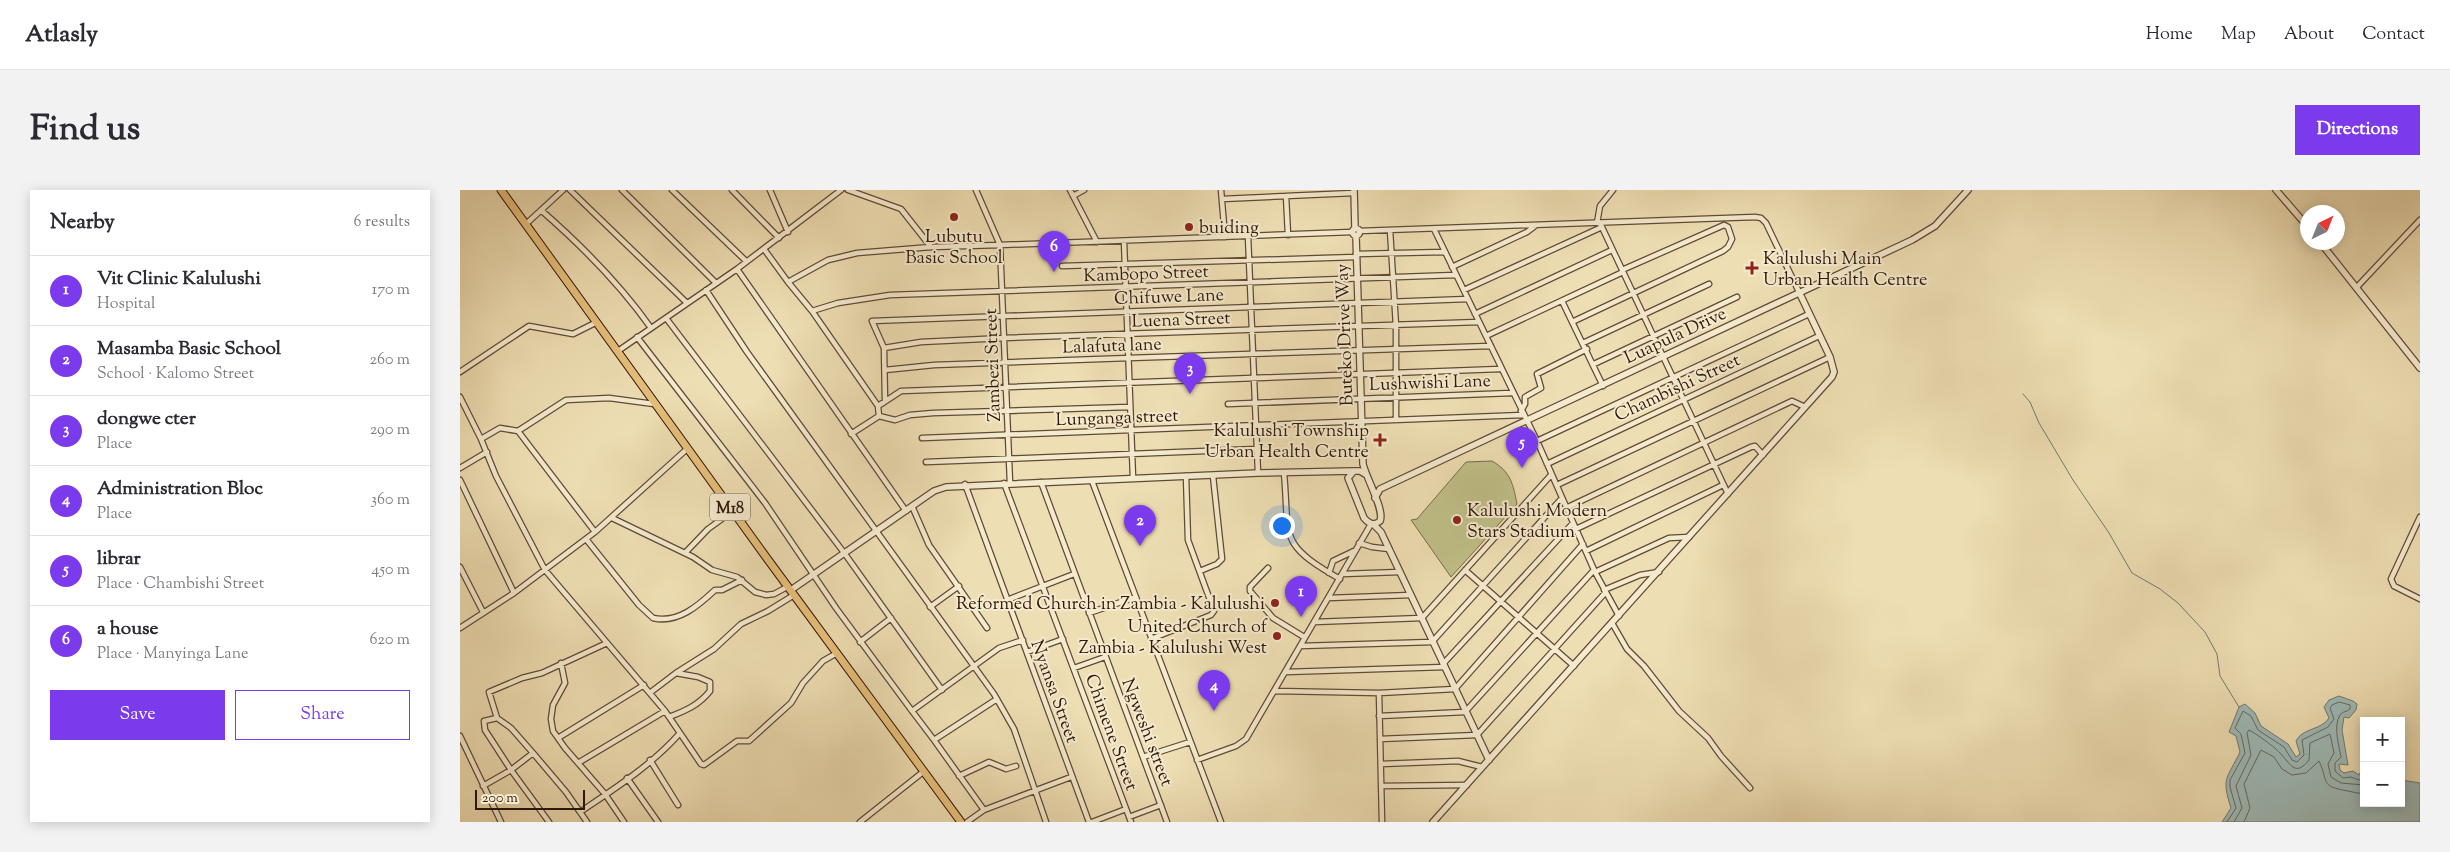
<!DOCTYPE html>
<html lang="en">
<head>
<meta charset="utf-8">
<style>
  :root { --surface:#fff; --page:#f2f2f3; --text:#2b2b33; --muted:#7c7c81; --line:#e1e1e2; --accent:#7c3aed }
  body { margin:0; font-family:"Sorts Mill Goudy",serif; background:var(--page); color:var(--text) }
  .controls { position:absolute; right:15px; bottom:15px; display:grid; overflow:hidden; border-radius:0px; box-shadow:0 2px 12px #0003 }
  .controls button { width:45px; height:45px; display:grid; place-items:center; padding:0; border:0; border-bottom:1px solid var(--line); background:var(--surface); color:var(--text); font:25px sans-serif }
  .compass { position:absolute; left:1840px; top:15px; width:45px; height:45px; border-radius:50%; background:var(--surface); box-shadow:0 2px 12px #0003; rotate:43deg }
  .scale { position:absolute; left:15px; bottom:12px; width:110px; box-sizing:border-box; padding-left:5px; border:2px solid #32180b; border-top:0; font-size:14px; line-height:18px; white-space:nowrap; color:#32180b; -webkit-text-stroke:4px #f4eace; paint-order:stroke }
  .you { position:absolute; left:821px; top:335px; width:18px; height:18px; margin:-12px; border:4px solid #fff; border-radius:50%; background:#1a73e8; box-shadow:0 0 0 8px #1a73e833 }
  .badge { display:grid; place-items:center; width:32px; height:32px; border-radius:50%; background:var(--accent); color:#fff; font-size:16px; font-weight:700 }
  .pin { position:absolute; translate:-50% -41px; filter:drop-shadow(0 1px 2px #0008) }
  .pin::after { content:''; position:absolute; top:26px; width:18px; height:15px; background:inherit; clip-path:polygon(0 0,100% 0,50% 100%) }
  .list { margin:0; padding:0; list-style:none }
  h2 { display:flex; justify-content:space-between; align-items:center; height:65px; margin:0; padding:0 20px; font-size:21px }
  h2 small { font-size:16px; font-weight:400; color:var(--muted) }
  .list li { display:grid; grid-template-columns:32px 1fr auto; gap:15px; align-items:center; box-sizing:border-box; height:70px; padding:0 20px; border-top:1px solid var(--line) }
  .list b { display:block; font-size:19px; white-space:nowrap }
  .list p { margin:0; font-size:16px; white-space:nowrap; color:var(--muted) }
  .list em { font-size:16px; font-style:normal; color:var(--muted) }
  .actions { display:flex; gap:10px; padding:15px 20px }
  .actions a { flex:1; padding:11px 0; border:1px solid var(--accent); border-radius:0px; text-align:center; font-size:18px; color:var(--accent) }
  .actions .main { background:var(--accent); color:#fff }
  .map { position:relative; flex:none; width:1960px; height:632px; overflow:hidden; border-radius:0px }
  header { display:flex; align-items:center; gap:30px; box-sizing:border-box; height:70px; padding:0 25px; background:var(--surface); border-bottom:1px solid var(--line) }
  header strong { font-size:24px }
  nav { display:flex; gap:28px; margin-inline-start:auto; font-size:18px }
  .intro { display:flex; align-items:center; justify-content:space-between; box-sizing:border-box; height:120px; padding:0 30px }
  h1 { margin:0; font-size:35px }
  .button { padding:12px 22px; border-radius:0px; background:var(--accent); color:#fff; font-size:18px; font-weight:700 }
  main { display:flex; gap:30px; padding:0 30px }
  aside { flex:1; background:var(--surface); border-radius:0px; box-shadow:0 2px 12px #0003 }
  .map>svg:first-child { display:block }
</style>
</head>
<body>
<header>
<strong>Atlasly</strong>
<nav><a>Home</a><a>Map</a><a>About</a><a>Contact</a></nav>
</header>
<div class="intro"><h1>Find us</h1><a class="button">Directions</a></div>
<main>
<aside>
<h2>Nearby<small>6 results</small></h2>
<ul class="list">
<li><span class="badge">1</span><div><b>Vit Clinic Kalulushi</b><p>Hospital</p></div><em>170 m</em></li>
<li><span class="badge">2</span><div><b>Masamba Basic School</b><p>School · Kalomo Street</p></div><em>260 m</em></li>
<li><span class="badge">3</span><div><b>dongwe cter</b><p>Place</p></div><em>290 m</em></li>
<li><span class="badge">4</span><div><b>Administration Bloc</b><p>Place</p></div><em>360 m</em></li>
<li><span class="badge">5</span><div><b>librar</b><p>Place · Chambishi Street</p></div><em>450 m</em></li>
<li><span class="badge">6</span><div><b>a house</b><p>Place · Manyinga Lane</p></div><em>620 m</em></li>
</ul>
<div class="actions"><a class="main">Save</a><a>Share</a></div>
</aside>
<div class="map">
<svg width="1960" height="632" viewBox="0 0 1960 632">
  <rect width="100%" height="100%" fill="#eedeb3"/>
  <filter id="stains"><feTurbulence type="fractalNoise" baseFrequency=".004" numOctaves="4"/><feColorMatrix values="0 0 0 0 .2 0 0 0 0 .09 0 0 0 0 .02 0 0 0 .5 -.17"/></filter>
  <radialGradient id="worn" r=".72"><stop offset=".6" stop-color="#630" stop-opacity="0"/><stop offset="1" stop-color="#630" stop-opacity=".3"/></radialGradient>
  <path fill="#c0bf88" stroke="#796c4a" d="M1032 271C1051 282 1053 294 1057 314L991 387 951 330 957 329 1006 272Z"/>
  <path fill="#9ebab7" stroke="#737972" d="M1879 506 1893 511 1897 514 1896 520 1889 528 1884 527 1882 540 1888 575 1879 574 1880 580 1884 583 1893 581 1899 585 1901 581 1904 582V613H1941V590L1960 593V632H1762L1771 618C1761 587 1767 589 1780 562L1776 546 1769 542 1779 517 1785 514 1795 523 1801 536 1828 554 1836 567 1840 564 1836 551C1842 538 1862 540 1869 528L1864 517 1869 510Z"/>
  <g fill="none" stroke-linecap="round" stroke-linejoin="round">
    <path stroke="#686961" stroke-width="1" d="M1767 632 1776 618 1770 597V590L1785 563 1781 544 1775 538 1783 521 1791 526 1798 540 1824 557 1832 570 1837 572 1844 565 1842 550 1868 537 1874 529 1870 518 1872 515 1879 512 1890 515V519C1887 522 1883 521 1880 525 1873 536 1879 556 1881 567L1875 573V581L1883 588 1891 587 1899 590 1904 587
      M1774 632 1782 618 1776 596 1791 565 1787 543 1789 540C1795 543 1815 557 1820 563 1830 573 1835 588 1849 570L1850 553 1870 544 1874 563 1868 574 1871 587 1881 593 1904 595
      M1784 632 1790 618 1784 594 1801 560 1814 567 1822 579 1832 585 1846 583 1859 571C1869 592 1859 596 1888 601 1894 602 1897 604 1904 603"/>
    <path stroke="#737972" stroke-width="1" d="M1563 204 1570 212 1579 233 1613 290 1649 343 1672 383 1700 399 1718 413 1745 442 1757 464 1760 486 1779 517"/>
    <g stroke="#614a35" stroke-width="7">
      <path id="minor" d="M110 0 227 113
        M162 0 256 93
        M212 0 286 71
        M272 0 319 48
        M310 0 328 42
        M388 0 441 19 471 57
        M610 0 637 52
        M761 0 765 47
        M613 6 624 0
        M762 9 826 6
        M82 21C122 56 160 94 191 138
        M1137 33 1140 16 1153 0
        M1140 33 1268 304
        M66 34 103 0
        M974 39 1077 251 1135 382 1159 426
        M930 40 936 136V229
        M899 41 1295 27 1301 28 1306 33 1340 104
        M828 45 826 6 894 3
        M788 46 798 283
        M664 51 673 288
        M304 59 328 92 368 70 397 63 471 57 540 55 516 0
        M896 64 984 62
        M602 76 896 67
        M992 77 1067 42 1075 36
        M277 79 446 321
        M328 92 352 121 418 216 419 226 391 244
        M1897 97 1960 30
        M246 100 287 162 534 504 554 539 586 632
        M1004 100 1142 37
        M1102 111 1143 196
        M352 121 378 113 430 105 995 85
        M1015 124 1152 60
        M206 128 385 364 482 500
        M1112 132 1263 61 1268 57 1272 49 1268 37 1264 35 1162 80
        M1026 146 1163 82
        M177 147 305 313 376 418 452 521 539 458 563 450
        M1123 153 1249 94
        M424 158 461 152 544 148 1019 132
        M158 161 277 79 381 0
        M1134 174 1277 107
        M425 180 474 175 669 168 1030 156
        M0 182 69 136 113 144 137 132
        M0 207 21 249 36 286 85 380 205 521
        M425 211 424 158 412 131 1008 109
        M768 214 1052 203
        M418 216 441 201 1040 179
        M1061 221 1065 214V207L1081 198 1077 184 1127 159
        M419 226 435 230 450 225 473 223 669 217
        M58 241 106 210 149 208 194 214
        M462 248 1063 225
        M21 249 40 238 58 241 135 342
        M1077 251 1349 124
        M466 272 796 259
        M1087 274 1359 146
        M0 278 27 262
        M824 283C830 348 817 353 880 389
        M0 290 54 403
        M632 291 761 632
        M581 292 707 632
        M544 293 671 632
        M550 293 540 55 892 42
        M505 294 629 632
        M1097 295 1370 167
        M452 316 469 355 527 438
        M1106 318 1332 211 1345 217
        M1960 327 1931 389 1934 396 1960 409
        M152 328 233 367 252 380 277 387 295 402 306 405 314 404 327 397
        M1116 339 1291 257 1295 256 1303 265
        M126 349 179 415 193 428C218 434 239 415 255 400H262L282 390
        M899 353 912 357 929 359
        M1126 361 1263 295
        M225 363 248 339 273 321
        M0 377 23 422
        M808 378 790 397V401L813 428 844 447
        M1005 380 1114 476
        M740 381 757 374 762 369 753 286
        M1135 382 1209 348 1229 347
        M869 383 873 371 894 361
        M882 384 940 382
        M1144 400 1180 385 1199 382
        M868 408 951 405
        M547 410 614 384
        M470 417 499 396
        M629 423 676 407
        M854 432 962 428 1091 285
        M1152 433 1167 459 1184 476 1219 521 1248 548 1261 566 1290 598
        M0 438 54 403 135 342 228 258
        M691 449 751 425 754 421 728 350 726 286
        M400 452 431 428
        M840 456 972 452 1102 308
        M567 462 603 449
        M101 473 105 493 93 515 91 529 93 541 105 558 145 604 164 632
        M983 474 1113 333
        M614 478 645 467
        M826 482 985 477
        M216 483 254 459 281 434 308 421 334 405
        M815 501 919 503 995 499 1123 354
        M191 502 216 483 238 487 250 492V501C239 515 225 521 209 527
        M919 503 922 632
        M452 521 474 550 537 509
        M919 526 1005 522 1134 380
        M37 528 29 502 62 488 82 483 147 453
        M220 543 241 574 244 575 277 551H289L331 513 343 493 363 471 377 463
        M0 546 41 632
        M98 548 184 495
        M920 549 1017 545 1145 403
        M474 550 524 620 507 632
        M683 567 730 552
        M190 570 218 615
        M737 570 776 556 786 549 911 334
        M118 573 205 521 220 543C192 575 154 599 120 622
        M921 574 998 571 1022 577
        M499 586 529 572 546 579 556 576
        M167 588 198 632
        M23 596 51 580 25 540 24 531 37 528 51 538 73 563
        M921 596 1007 595
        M524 620 611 587
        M669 627 701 615
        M89 632 51 580 73 563 106 602 127 632
        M400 632 463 582
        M632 632 666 619"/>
    </g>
    <g stroke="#614a35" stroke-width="8">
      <path id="tertiary" d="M894 0 895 38
        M1816 0 1848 37
        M892.5 42a3.5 3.5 0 1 1 7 0a3.5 3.5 0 1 1-7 0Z
        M896 46 903 274C906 288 925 320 920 331 914 336 909 334 904 328L888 288 894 281H900L905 284
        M1860 52 1960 178
        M915 308 920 299 1452 50 1475 36 1508 0
        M913 334 921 342 1029 570
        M331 400 474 301 486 297 798 283 893 281
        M973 632 1372 187 1374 182 1370 167 1340 104"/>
    </g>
    <g stroke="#32180b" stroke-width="9">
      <path id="primary" d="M41 0 306 367 501 632"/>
    </g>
    <use href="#minor" stroke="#f4eace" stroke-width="4.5"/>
    <use href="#tertiary" stroke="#f4eace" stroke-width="5.5"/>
    <use href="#primary" stroke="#e7bf7a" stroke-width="7"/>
  </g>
  <g fill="#8f2418" stroke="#f4eace" stroke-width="2">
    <circle cx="494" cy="27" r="5"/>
    <circle cx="729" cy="37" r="5"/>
    <path d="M1289.5 70.5h5v5h5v5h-5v5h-5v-5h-5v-5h5z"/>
    <path d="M917.5 242.5h5v5h5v5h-5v5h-5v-5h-5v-5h5z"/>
    <circle cx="997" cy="330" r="5"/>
    <circle cx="815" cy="413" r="5"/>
    <circle cx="817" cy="446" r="5"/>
  </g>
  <g text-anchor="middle" stroke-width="4" stroke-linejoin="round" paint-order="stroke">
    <rect fill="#f4eace" stroke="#6c5746" stroke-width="1" x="250" y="303.5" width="40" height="27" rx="4"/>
    <g font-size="16" font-weight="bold" fill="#32180b">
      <text x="270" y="323">M18</text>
    </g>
    <g font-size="18" fill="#32180b" stroke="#f4eace" text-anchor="start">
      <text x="739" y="43">buiding</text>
      <text x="494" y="52" text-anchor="middle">Lubutu<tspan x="494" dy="21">Basic School</tspan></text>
      <text x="1303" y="74">Kalulushi Main<tspan x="1303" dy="21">Urban Health Centre</tspan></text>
      <text x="909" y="246" text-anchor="end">Kalulushi Township<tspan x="909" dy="21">Urban Health Centre</tspan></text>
      <text x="1007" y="326">Kalulushi Modern<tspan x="1007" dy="21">Stars Stadium</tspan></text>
      <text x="805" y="419" text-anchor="end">Reformed Church in Zambia - Kalulushi</text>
      <text x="807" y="442" text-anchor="end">United Church of<tspan x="807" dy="21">Zambia - Kalulushi West</tspan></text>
    </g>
    <g font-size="18" fill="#32180b" stroke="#f4eace">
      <text transform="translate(686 83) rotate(-2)" y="6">Kambopo Street</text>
      <text transform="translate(709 106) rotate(-2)" y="6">Chifuwe Lane</text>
      <text transform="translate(721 129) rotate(-2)" y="6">Luena Street</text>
      <text transform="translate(884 145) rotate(-92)" y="6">Buteko Drive Way</text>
      <text transform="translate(1215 145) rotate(-25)" y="6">Luapula Drive</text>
      <text transform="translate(652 155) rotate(-2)" y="6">Lalafuta lane</text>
      <text transform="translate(532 175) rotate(-92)" y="6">Zambezi Street</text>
      <text transform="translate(970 192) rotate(-2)" y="6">Lushwishi Lane</text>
      <text transform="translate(1217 197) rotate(-25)" y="6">Chambishi Street</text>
      <text transform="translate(657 227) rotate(-2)" y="6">Lunganga street</text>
      <text transform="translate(595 501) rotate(70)" y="6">Nyansa Street</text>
      <text transform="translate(652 542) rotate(70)" y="6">Chimene Street</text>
      <text transform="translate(688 542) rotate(69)" y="6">Ngweshi street</text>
    </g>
  </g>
  <rect width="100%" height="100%" filter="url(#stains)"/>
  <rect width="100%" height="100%" fill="url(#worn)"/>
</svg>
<div class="controls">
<button>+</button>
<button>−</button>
</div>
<svg class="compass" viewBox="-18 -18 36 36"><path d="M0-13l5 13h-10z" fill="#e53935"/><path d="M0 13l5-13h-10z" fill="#7c7c81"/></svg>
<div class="scale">200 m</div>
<div class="you"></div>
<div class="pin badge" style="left:841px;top:427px">1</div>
<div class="pin badge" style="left:680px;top:356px">2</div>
<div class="pin badge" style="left:730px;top:204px">3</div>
<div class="pin badge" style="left:754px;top:521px">4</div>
<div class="pin badge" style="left:1062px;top:278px">5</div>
<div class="pin badge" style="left:594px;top:82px">6</div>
</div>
</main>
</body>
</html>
